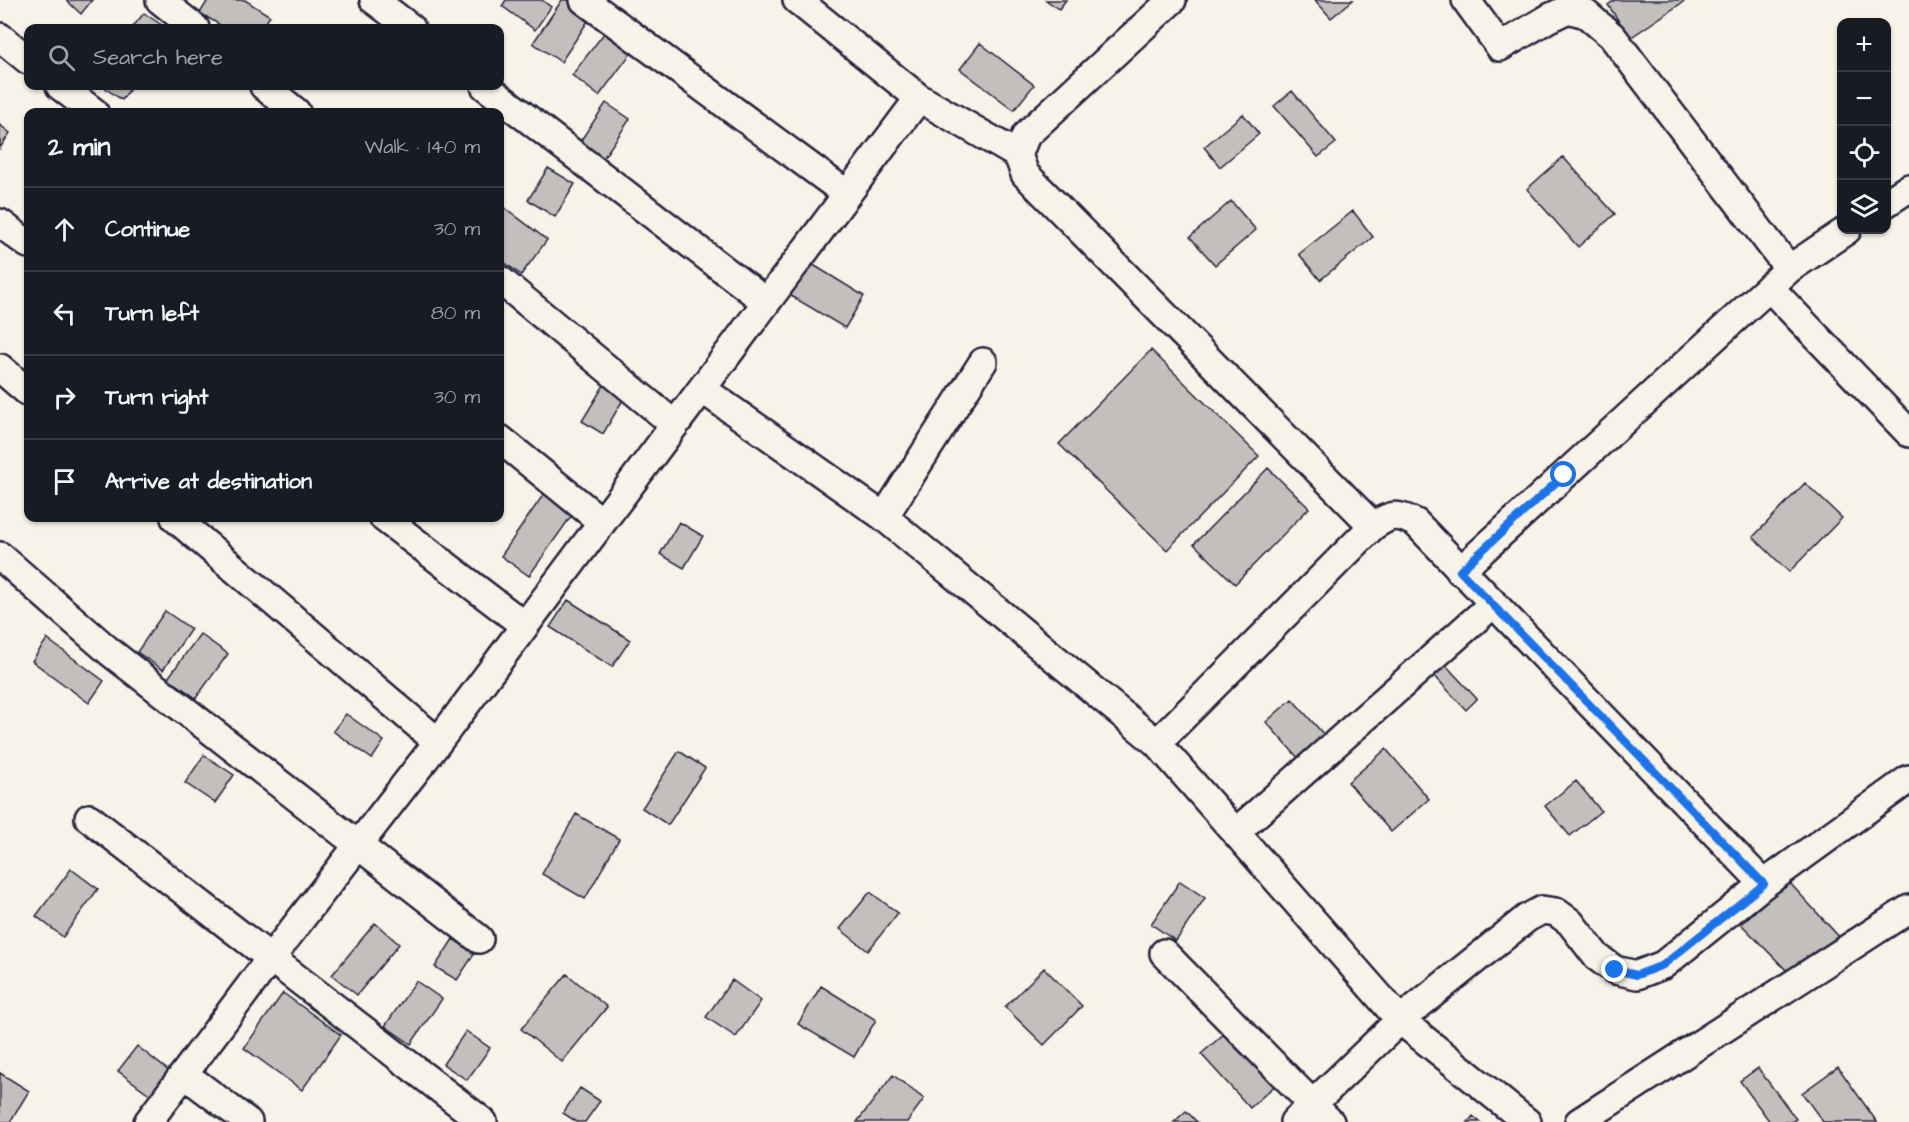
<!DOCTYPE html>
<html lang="en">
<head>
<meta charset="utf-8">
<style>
  :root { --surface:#171b24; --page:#20242c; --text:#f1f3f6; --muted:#9ea1a6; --line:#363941 }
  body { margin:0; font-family:"Architects Daughter",sans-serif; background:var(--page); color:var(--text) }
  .controls { position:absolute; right:18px; top:18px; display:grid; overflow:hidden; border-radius:12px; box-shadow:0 2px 4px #0004 }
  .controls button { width:54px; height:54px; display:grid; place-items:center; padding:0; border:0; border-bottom:2px solid var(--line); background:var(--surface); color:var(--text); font:30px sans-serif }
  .stop { position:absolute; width:18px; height:18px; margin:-14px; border:4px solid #1a73e8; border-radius:50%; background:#fff }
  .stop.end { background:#1a73e8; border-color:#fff; box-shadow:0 2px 6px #0008 }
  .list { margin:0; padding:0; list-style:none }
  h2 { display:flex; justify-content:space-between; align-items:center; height:78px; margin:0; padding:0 24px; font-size:26px }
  h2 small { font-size:20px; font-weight:400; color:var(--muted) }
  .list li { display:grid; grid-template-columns:39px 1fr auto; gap:18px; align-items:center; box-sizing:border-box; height:84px; padding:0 24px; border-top:2px solid var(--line) }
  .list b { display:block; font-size:22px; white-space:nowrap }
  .list em { font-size:20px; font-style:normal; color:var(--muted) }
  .icon { flex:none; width:33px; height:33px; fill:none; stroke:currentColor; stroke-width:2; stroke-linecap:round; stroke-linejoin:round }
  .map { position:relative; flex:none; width:1909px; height:1122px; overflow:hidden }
  .search { position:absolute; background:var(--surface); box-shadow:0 2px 4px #0004; left:24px; top:24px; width:480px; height:66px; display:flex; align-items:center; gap:15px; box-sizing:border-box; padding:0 21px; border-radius:12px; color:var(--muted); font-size:22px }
  .panel { position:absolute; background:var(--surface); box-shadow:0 2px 4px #0004; left:24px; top:108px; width:480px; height:414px; border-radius:12px }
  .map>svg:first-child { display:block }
</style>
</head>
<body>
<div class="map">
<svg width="1909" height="1122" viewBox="0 0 1909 1122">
  <rect width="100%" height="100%" fill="#f7f3e8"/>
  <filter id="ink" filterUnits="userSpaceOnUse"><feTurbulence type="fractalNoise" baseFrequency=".0167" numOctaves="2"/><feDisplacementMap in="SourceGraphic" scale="12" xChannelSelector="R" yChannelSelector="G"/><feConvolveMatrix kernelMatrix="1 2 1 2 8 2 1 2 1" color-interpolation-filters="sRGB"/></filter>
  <g filter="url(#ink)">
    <path fill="#c2bfbd" stroke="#22223b" stroke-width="1.5" d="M66 0H92L81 14Z
      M208 0H245L270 16 262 28H225L200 13Z
      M506 0H542L551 7 535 30 502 6Z
      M562 0H576L594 12 561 62 533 43Z
      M1046 0H1066L1059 9Z
      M1315 0H1353L1331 18Z
      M1615 0H1686L1630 38 1608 5Z
      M144 13 166 28H132Z
      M608 28 635 48 599 96 572 75Z
      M980 43 1034 85 1014 110 960 69Z
      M102 86H132L122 100Z
      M1292 91 1336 143 1318 157 1274 106Z
      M606 103 630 119 600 163 577 146Z
      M1243 114 1259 134 1220 167 1204 147Z
      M0 125 10 133 0 148Z
      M1563 157 1615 214 1578 247 1527 189Z
      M548 168 575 184 555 217 528 200Z
      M1231 201 1256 230 1215 265 1190 237Z
      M500 204 547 240 521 275 500 259Z
      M1353 211 1373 237 1320 280 1299 254Z
      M802 258 864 296 845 328 783 291Z
      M1151 350 1259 456 1167 550 1059 444Z
      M607 380 627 393 603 434 582 421Z
      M1268 468 1309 508 1235 584 1194 544Z
      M1805 483 1842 518 1789 572 1753 537Z
      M550 485 579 505 529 576 501 556Z
      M679 522 703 536 684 568 660 554Z
      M568 600 630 640 612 667 550 627Z
      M165 611 191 629 163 670 137 652Z
      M200 634 228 654 196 698 168 678Z
      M47 639 104 681 89 703 32 661Z
      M1441 660 1477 699 1466 710 1430 671Z
      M1292 699 1326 737 1300 760 1266 722Z
      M346 714 384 741 372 759 333 731Z
      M1386 749 1429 799 1391 832 1348 782Z
      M679 751 705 768 668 825 642 808Z
      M204 755 234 775 215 803 185 783Z
      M1576 781 1601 811 1570 836 1545 806Z
      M576 814 619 839 585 899 542 874Z
      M71 869 98 889 63 937 36 916Z
      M1180 881 1205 898 1176 941 1151 924Z
      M1788 881 1842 940 1793 977 1741 924Z
      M870 892 898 913 868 951 840 929Z
      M375 923 399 944 357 995 332 975Z
      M453 939 475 953 457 980 435 967Z
      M1044 968 1082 1006 1044 1045 1005 1007Z
      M567 974 607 1007 562 1062 521 1029Z
      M732 980 761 1001 736 1037 706 1017Z
      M416 981 442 999 411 1044 385 1026Z
      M821 986 876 1020 854 1057 798 1024Z
      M283 993 341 1035 302 1090 244 1048Z
      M1234 1025 1283 1078 1250 1108 1201 1054Z
      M466 1031 490 1048 467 1080 443 1064Z
      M137 1046 170 1072 152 1096 118 1071Z
      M1838 1067 1877 1122H1823L1802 1093Z
      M1758 1068 1796 1119 1791 1122H1770L1740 1081Z
      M0 1073 29 1091 10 1122H0Z
      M893 1075 924 1099 907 1122H857Z
      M580 1088 600 1101 585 1122H577L563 1113Z
      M1186 1111 1197 1122H1174Z
      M1473 1116 1480 1122H1468Z"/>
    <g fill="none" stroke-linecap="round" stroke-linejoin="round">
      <g stroke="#22223b" stroke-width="32">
        <path id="minor" d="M160 0 195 28
          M374 0 411 28
          M584 0 847 194
          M797 0 919 98 1018 155 1025 174 1373 526
          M1466 0 1500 47 1549 18 1568 9 1586 14 1612 36 1789 269
          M0 37 28 60
          M60 86 94 112
          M264 86 296 112
          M485 86 766 302
          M1018 155 1026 135 1172 0
          M1886 203 1909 188
          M0 223 28 244
          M500 280 675 425
          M1769 287 1909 433
          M0 368 28 392
          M702 389 884 517 1157 743 1400 1020 1527 1122
          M500 439 602 522
          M884 517 983 362
          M175 518 438 742
          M384 518 524 625
          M0 556 110 652 479 939
          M1460 571 1789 269 1847 230
          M1157 743 1373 526C1391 514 1397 513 1416 523L1764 884
          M89 818 483 1122
          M1236 832 1493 604
          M1164 953 1330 1122
          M184 1074 248 1122
          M148 1122 270 959 438 742 919 98
          M1294 1122 1400 1020 1527 918 1542 910 1556 912 1570 922 1597 957 1615 970 1637 975 1663 965 1764 884 1909 779
          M1579 1122 1909 909"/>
      </g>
      <use href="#minor" stroke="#f7f3e8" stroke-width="27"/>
    </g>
  </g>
  <g fill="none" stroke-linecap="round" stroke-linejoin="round" filter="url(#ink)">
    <path stroke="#1a73e8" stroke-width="8" d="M1564 475 1460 571 1764 884 1663 965 1637 975 1615 970"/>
  </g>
</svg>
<div class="controls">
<button>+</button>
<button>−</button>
<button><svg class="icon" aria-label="locate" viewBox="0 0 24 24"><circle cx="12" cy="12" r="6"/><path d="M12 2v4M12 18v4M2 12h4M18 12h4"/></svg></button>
<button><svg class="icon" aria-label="layers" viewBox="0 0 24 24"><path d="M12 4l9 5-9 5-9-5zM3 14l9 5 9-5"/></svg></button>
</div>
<div class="stop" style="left:1564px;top:475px"></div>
<div class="stop end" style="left:1615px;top:970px"></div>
<div class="search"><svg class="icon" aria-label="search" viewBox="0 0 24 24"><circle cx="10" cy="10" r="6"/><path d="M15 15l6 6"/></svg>Search here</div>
<section class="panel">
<h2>2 min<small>Walk · 140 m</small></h2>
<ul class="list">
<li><svg class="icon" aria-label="ahead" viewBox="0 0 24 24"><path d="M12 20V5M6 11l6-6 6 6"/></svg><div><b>Continue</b></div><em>30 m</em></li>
<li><svg class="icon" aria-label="left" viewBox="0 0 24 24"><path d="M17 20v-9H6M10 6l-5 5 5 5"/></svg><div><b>Turn left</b></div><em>80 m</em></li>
<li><svg class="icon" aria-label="right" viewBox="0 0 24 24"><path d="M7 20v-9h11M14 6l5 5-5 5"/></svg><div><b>Turn right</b></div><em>30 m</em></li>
<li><svg class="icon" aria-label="arrive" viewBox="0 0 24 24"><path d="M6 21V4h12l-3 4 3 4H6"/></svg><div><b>Arrive at destination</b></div></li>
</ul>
</section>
</div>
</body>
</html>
